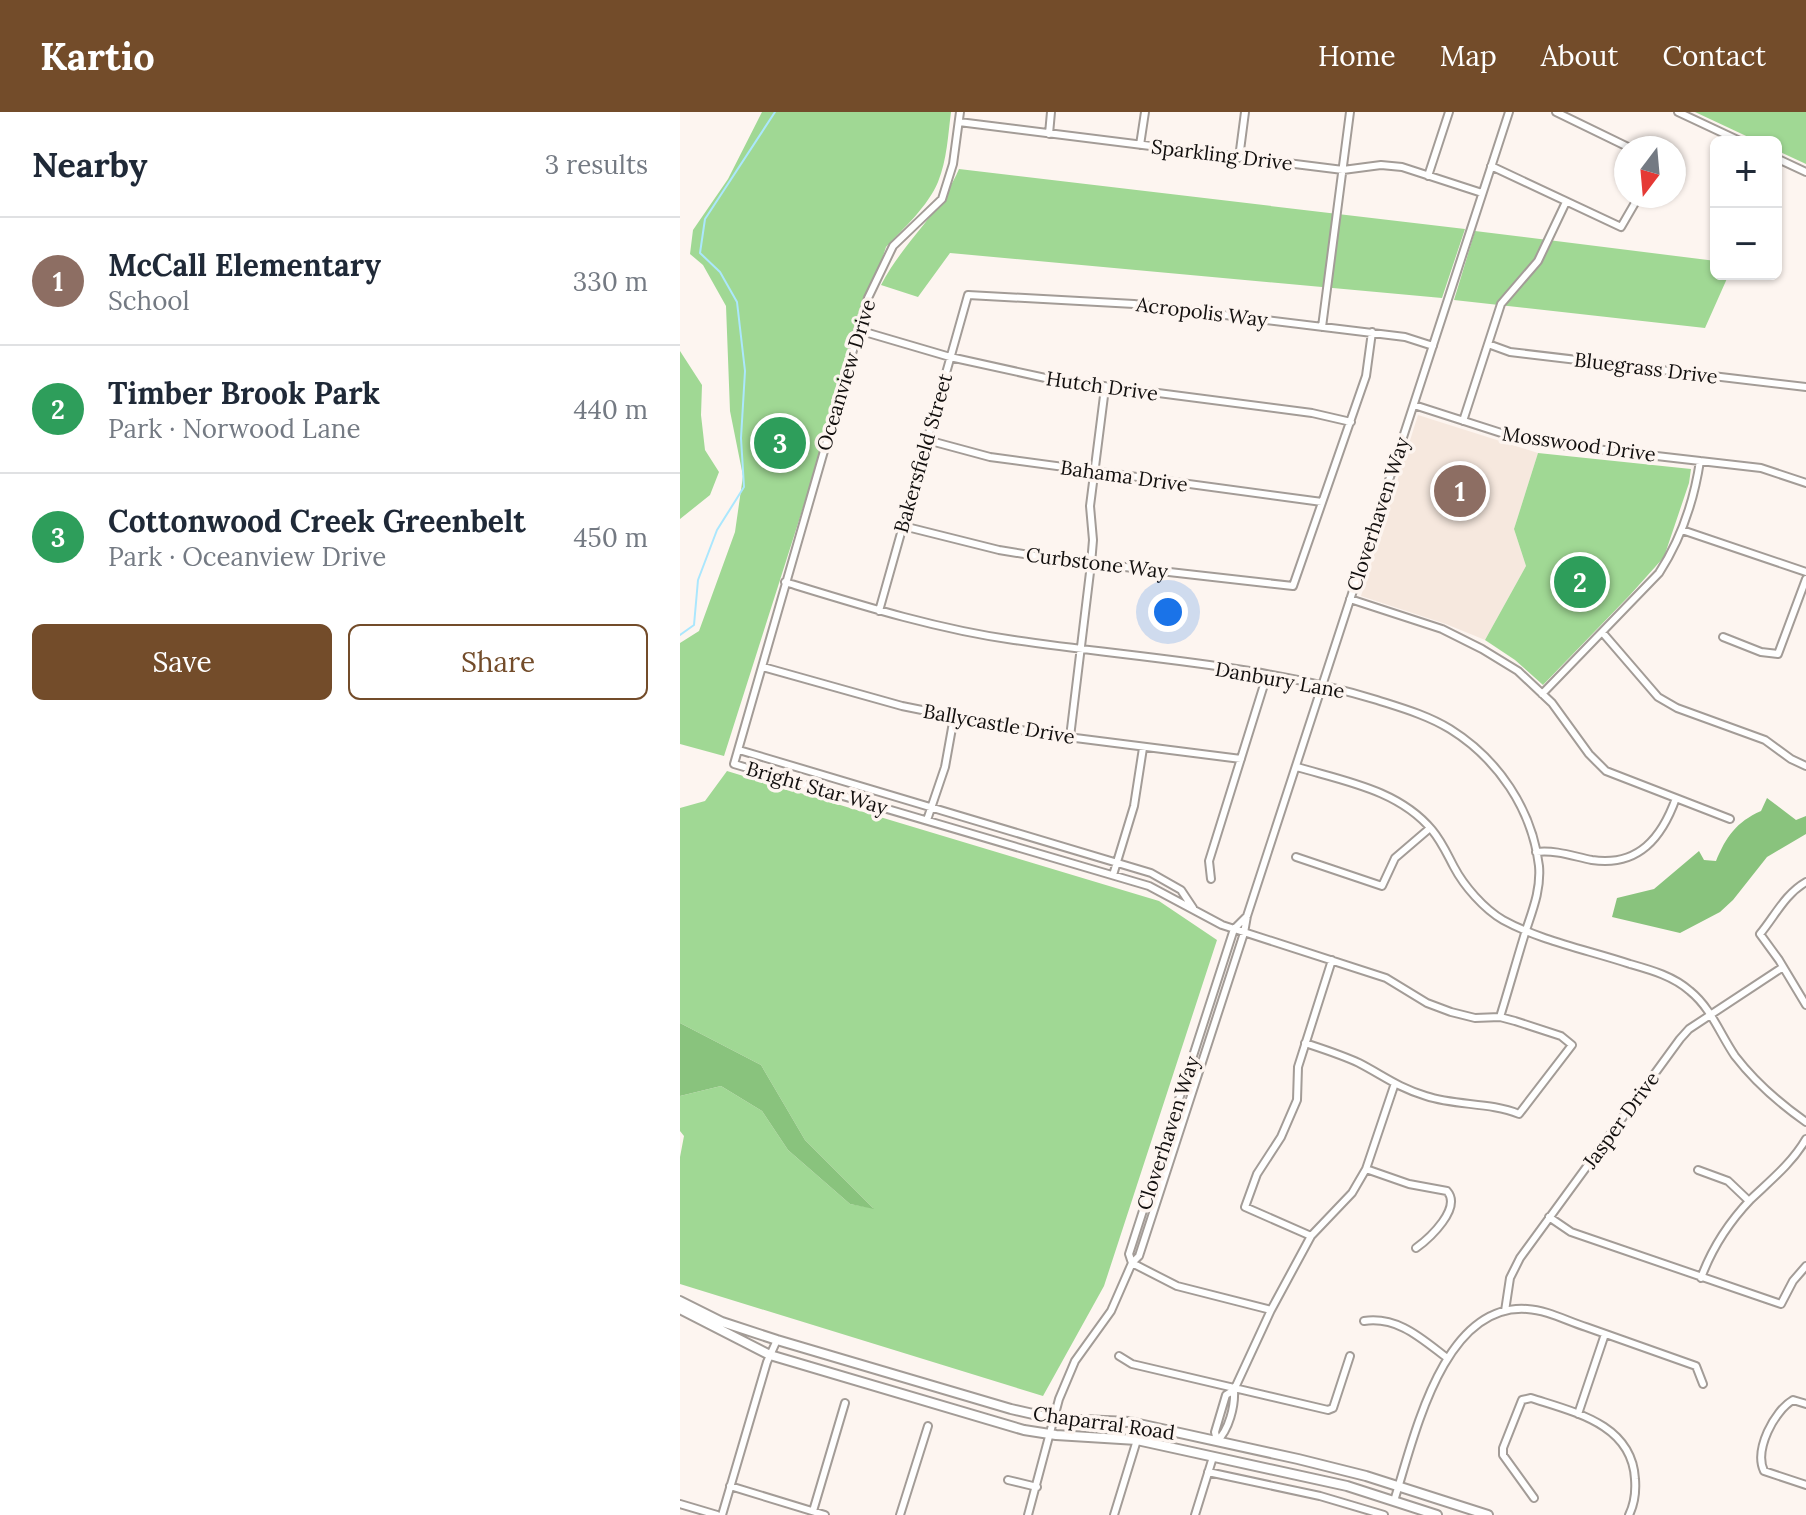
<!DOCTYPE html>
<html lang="en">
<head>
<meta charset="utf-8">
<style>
  :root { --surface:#fff; --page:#f2f2f3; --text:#1f2937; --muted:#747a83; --line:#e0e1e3; --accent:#734c2a }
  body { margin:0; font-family:Lora,serif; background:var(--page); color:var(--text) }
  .controls { position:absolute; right:24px; top:24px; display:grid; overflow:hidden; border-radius:12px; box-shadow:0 2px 6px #0004 }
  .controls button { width:72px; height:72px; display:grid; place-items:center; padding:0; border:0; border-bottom:2px solid var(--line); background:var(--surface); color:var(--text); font:40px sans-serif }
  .compass { position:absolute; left:934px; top:24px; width:72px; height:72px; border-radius:50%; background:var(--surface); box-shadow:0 2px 6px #0004; rotate:196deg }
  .you { position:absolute; left:488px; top:500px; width:28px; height:28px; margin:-20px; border:6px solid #fff; border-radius:50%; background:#1a73e8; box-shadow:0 0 0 12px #1a73e833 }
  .badge { display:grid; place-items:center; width:52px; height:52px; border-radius:50%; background:var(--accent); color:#fff; font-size:26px; font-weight:700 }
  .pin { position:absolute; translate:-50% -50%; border:4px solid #fff; box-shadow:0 2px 8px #0006 }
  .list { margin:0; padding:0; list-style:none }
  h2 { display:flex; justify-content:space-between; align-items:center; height:104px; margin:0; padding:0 32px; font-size:34px }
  h2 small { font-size:26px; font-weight:400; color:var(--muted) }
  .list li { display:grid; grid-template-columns:52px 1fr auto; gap:24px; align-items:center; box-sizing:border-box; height:128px; padding:0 32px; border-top:2px solid var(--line) }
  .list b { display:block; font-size:30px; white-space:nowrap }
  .list p { margin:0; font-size:26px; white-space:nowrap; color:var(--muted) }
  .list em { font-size:26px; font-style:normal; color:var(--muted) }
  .actions { display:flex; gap:16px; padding:24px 32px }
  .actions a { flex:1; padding:18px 0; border:2px solid var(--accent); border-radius:12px; text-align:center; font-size:28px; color:var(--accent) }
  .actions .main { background:var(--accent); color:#fff }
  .map { position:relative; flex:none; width:1126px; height:1403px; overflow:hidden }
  header { display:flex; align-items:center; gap:48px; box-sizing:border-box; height:112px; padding:0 40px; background:var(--accent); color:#fff }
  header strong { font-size:38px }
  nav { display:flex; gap:44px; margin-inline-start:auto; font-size:28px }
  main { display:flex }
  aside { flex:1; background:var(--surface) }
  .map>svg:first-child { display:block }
</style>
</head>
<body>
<header>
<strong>Kartio</strong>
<nav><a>Home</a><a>Map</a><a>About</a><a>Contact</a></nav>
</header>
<main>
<aside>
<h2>Nearby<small>3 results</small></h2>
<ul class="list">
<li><span class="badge" style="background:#8d6e63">1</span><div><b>McCall Elementary</b><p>School</p></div><em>330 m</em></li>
<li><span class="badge" style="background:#2e9e5b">2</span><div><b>Timber Brook Park</b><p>Park · Norwood Lane</p></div><em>440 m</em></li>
<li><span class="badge" style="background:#2e9e5b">3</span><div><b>Cottonwood Creek Greenbelt</b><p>Park · Oceanview Drive</p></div><em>450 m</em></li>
</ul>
<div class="actions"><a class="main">Save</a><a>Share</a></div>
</aside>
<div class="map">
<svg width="1126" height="1403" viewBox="0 0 1126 1403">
  <rect width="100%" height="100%" fill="#fdf5f0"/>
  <path fill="#f6e8de" d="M738 303 858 341 834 417 846 454 805 528 766 512 681 484Z"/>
  <path fill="#a0d894" d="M82 0H271C268 23 267 48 258 70 248 94 224 116 206 135L44 644 0 632V531L19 519 55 420 63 364 50 299 46 194 23 153 10 142 13 118 48 67Z
    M1015 0H1126V52L1096 38V30H1079Z
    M279 57 785 117 762 186 270 141 238 185 201 173C224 129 259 103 279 57Z
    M795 119 1036 149V162H1049L1025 216 774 188Z
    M0 239 22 273 21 303 25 338 39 360 30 383 0 407Z
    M858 341 1011 357 1009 371 984 445 950 483 863 573 835 548 805 528 846 454 834 417Z
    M47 659 479 789 537 828 424 1174 363 1284 0 1172V1045L4 1024 0 1019V984L41 974 82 999 108 1038 170 1092 193 1096 125 1028 81 953 0 911V696L25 689Z"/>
  <path fill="#89c37d" d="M1087 686 1116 708 1126 704V722L1087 745 1053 788 1040 800 1000 821 932 805 937 786 974 777 1019 739 1024 748 1036 749C1046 725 1056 710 1081 699Z
    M0 911 81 953 125 1028 194 1097 170 1092 108 1038 82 999 41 974 0 984Z"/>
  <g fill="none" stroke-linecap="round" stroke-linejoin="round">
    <path stroke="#abe7fd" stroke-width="2" d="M0 523 14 513 18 468 37 418 64 375 61 326 65 259 57 190 40 160 20 141 25 107 95 0"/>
    <g stroke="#a39c97" stroke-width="10">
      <path id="minor" d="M280 0 273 52 262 87 213 134 188 186 54 652 469 774 542 813 706 866 747 891 771 900 795 906 820 905 835 909 881 924 892 933 839 1002C810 990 776 994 746 984 717 975 704 964 679 951 662 943 643 937 625 931
        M876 0 950 36
        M998 0 1062 30
        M279 10 663 58 701 53 722 55 802 81
        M369 22 371 0
        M460 33 465 0
        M559 46 565 0
        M1096 46 1126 60
        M811 54 941 115 959 84
        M748 64 769 0
        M642 215 670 0
        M178 218 270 245 370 267 632 301 671 310
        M808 232 830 240 1126 275
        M734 293 846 329 1081 356 1126 371
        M783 309 821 192 858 149 886 90
        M247 328 310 345 642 390
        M223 414 319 438 374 447 613 474 686 264 692 220
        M1002 418 1126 460
        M105 470C180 493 256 517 334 528 455 546 580 552 697 588 722 596 747 603 770 617 818 647 852 697 859 754 861 777 853 797 846 818 837 847 829 876 820 905
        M670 487 762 517 802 537 838 559 872 591 909 642 926 659 1050 707
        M199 499 288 183 454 192 725 225 753 234
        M922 520 978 585 997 596 1085 628 1111 647 1126 654
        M1043 525 1081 540 1098 542 1126 467
        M83 555 222 594 356 621 561 647
        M862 582 979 461C1001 427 1014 389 1020 349
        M390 625 411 452 413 428 410 394 425 276
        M59 638 471 761 501 778 513 796
        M617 655C664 669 719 678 752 718 762 730 767 742 774 755 784 774 804 797 823 808 861 829 908 838 950 852 971 858 993 864 1010 879 1031 896 1040 922 1055 944 1075 970 1099 991 1126 1010
        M247 708 265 655 274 605
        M856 740C877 738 892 744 912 748 959 755 982 725 996 686
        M616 745 702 774 715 746 750 716
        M433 763 454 694 463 636
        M531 767 529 749 587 563
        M1126 770C1105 782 1095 804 1080 822L1099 848 1126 893
        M686 1057 729 1072 767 1079C782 1096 750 1126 736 1136
        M1018 1058 1048 1069 1069 1089
        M869 1105 891 1120 1098 1191 1101 1192 1113 1169 1126 1154
        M631 1124 565 1095 577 1062 601 1025 617 988 618 955 652 848
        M452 1151 449 1142 554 817 567 804
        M452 1151 497 1174 591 1198
        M1021 1166C1032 1136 1049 1110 1071 1087 1091 1068 1112 1051 1126 1027
        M825 1199 830 1166 840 1146 1000 927 1009 917 1103 855
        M684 1209C718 1204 742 1227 767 1246
        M439 1244 452 1252 648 1298 653 1296 670 1244
        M1126 1292 1113 1288C1094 1299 1074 1338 1084 1359L1126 1373
        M898 1302 925 1222
        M537 1329C549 1318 555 1294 554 1278L591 1198 631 1124 672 1081 686 1057 714 974
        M537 1329 535 1320 546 1283 554 1278
        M528 1360 640 1384 704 1403
        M328 1368 357 1375
        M50 1374 145 1403
        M854 1386 823 1343V1336L842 1288 851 1286C894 1300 952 1312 955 1367 956 1380 955 1391 949 1403
        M714 1389C734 1327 762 1191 847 1197 867 1198 887 1209 906 1215 942 1228 979 1241 1016 1254L1023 1272
        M0 1392 37 1403
        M133 1399 165 1291
        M42 1403 87 1250 97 1228
        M220 1403 248 1314
        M348 1403 379 1287 395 1249 431 1199 452 1151 459 1144 564 821 567 804 829 0
        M434 1403 457 1328
        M515 1403 533 1345"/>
    </g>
    <g stroke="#a39c97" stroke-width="12">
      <path id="major" d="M0 1189 42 1210 97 1228 331 1297 375 1307 450 1310 618 1347 686 1364 808 1403
        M0 1197 90 1243 344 1318 376 1323 457 1328 667 1374 757 1403"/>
    </g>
    <use href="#minor" stroke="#fff" stroke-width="6"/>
    <use href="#major" stroke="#fff" stroke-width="8"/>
  </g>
  <g text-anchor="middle" stroke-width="7" stroke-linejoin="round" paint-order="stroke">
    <g font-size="20" fill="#120f0e" stroke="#fdf5f0">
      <text transform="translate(542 43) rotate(7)" y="7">Sparkling Drive</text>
      <text transform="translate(522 200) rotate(7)" y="7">Acropolis Way</text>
      <text transform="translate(966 256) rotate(7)" y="7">Bluegrass Drive</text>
      <text transform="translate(166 263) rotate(-73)" y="7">Oceanview Drive</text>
      <text transform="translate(422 274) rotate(8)" y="7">Hutch Drive</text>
      <text transform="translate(899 332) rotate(8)" y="7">Mosswood Drive</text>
      <text transform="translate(243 341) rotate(-74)" y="7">Bakersfield Street</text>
      <text transform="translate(444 364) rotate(8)" y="7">Bahama Drive</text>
      <text transform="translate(698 402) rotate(-72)" y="7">Cloverhaven Way</text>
      <text transform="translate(417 451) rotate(7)" y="7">Curbstone Way</text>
      <text transform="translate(600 568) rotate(10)" y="7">Danbury Lane</text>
      <text transform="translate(319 612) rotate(10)" y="7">Ballycastle Drive</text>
      <text transform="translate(137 676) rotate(16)" y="7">Bright Star Way</text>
      <text transform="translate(941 1008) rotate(-54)" y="7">Jasper Drive</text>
      <text transform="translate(488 1021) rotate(-72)" y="7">Cloverhaven Way</text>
      <text transform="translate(424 1311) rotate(8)" y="7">Chaparral Road</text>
    </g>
  </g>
</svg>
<div class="controls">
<button>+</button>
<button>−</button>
</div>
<svg class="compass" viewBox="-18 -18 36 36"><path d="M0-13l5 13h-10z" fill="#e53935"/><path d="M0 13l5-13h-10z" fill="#747a83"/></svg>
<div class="you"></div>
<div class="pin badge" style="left:780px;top:379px;background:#8d6e63">1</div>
<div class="pin badge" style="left:900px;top:470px;background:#2e9e5b">2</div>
<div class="pin badge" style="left:100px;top:331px;background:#2e9e5b">3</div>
</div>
</main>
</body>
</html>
